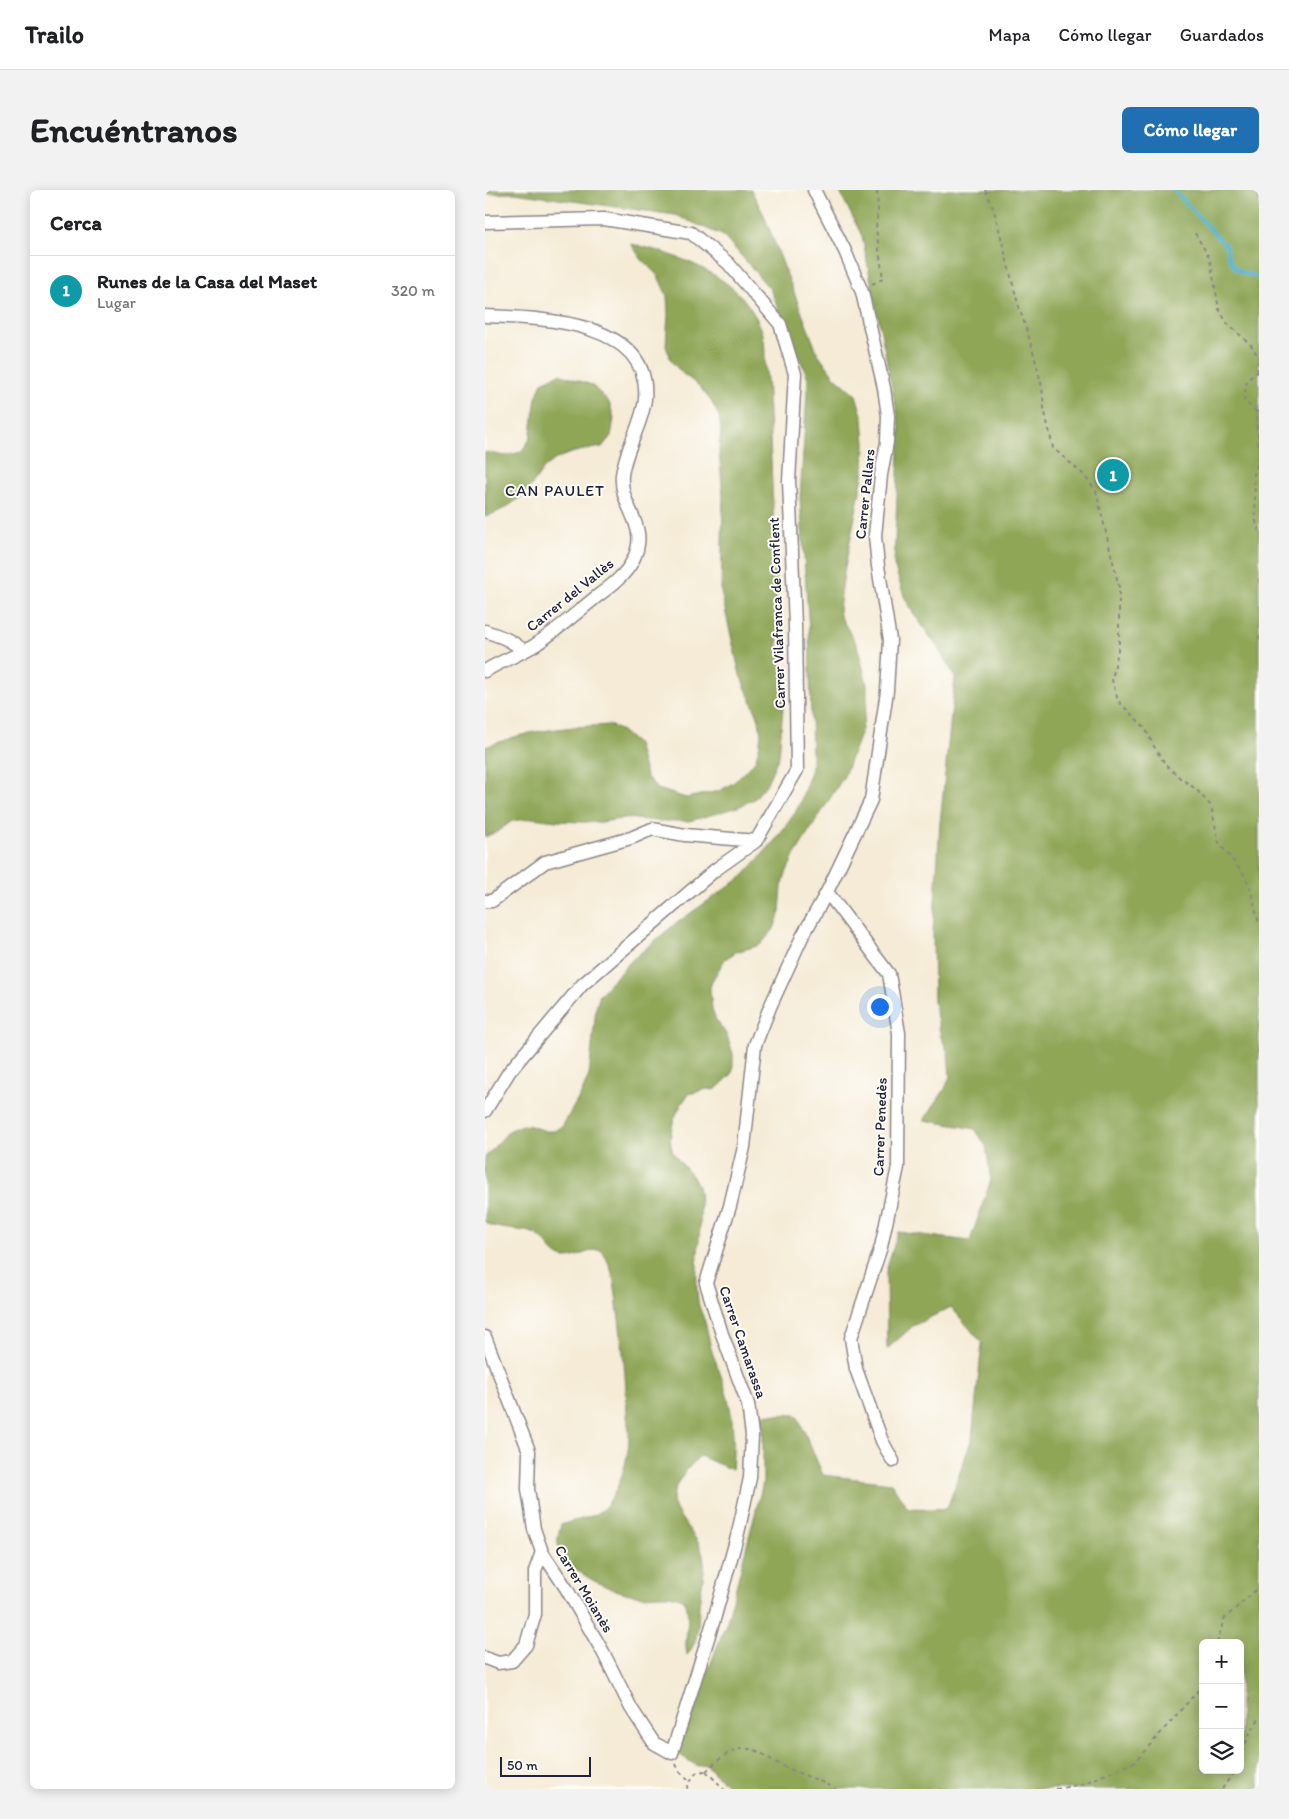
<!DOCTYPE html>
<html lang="es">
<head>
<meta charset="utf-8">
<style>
  :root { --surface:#fff; --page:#f2f2f2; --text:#202124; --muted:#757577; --line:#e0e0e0; --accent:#1f6fb2 }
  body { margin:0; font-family:Itim,sans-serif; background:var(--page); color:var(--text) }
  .controls { position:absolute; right:15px; bottom:15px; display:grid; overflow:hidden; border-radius:8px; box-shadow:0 2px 12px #0003 }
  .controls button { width:45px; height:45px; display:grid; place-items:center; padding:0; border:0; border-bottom:1px solid var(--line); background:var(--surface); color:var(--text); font:25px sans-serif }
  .scale { position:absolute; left:15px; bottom:12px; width:91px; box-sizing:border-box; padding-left:5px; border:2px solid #22223b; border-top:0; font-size:14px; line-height:18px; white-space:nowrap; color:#22223b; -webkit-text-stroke:4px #fdfcf7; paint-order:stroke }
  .you { position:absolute; left:394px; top:816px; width:18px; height:18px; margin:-12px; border:4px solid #fff; border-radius:50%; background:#1a73e8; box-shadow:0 0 0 8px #1a73e833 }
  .badge { display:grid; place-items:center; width:32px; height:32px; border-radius:50%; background:var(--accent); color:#fff; font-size:16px; font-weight:700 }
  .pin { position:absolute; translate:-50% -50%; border:2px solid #fff; box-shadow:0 1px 5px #0006 }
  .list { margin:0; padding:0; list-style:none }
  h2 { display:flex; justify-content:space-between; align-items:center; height:65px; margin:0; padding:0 20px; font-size:21px }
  h2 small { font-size:16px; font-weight:400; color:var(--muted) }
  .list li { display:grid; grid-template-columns:32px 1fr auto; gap:15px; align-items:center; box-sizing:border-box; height:70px; padding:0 20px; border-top:1px solid var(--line) }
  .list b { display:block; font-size:19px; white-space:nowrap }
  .list p { margin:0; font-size:16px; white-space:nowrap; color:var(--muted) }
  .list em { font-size:16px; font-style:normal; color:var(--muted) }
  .icon { flex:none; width:28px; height:28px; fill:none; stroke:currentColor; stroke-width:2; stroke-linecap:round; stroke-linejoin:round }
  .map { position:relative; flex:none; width:774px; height:1599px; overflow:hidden; border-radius:8px }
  header { display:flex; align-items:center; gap:30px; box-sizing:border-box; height:70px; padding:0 25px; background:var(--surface); border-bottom:1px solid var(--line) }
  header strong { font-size:24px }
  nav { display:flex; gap:28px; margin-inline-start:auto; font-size:18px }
  .intro { display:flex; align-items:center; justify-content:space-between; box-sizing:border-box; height:120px; padding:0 30px }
  h1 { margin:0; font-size:35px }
  .button { padding:12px 22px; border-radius:8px; background:var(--accent); color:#fff; font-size:18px; font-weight:700 }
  main { display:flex; gap:30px; padding:0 30px }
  aside { flex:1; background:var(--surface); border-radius:8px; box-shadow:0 2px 12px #0003 }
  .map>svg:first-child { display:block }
</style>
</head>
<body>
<header>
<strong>Trailo</strong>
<nav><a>Mapa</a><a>Cómo llegar</a><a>Guardados</a></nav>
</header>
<div class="intro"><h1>Encuéntranos</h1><a class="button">Cómo llegar</a></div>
<main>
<aside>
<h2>Cerca<small></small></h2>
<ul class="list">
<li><span class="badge" style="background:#0f9aa8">1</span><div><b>Runes de la Casa del Maset</b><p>Lugar</p></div><em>320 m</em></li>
</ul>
</aside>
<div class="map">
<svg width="774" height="1599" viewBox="0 0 774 1599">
  <rect width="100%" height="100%" fill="#fdfcf7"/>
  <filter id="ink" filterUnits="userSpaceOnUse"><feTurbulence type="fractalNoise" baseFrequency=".02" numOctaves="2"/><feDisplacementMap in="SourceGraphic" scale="10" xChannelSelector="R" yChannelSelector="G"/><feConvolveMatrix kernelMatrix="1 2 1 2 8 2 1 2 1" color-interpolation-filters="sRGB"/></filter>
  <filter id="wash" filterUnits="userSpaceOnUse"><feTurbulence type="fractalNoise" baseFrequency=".0096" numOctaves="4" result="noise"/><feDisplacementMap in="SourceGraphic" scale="20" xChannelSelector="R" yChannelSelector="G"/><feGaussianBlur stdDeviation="1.12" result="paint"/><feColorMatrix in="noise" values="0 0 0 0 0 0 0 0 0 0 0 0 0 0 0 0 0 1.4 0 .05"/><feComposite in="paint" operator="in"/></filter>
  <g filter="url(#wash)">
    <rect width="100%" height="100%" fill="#f5ebd6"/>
    <path fill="#8ea657" stroke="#586449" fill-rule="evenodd" d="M0 0H266L279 25 332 162 349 186 371 205 378 228 380 254 379 281 359 382 354 419 355 426 372 455 375 466 382 494V514L377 539 359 586 309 666 301 683 297 696 295 722 289 739 275 755 251 762 240 769 227 791 225 798 227 819 231 830 242 845 248 864V879L246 885 230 900 222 899 204 904C192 918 179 946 189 964 197 977 211 985 214 1001 219 1038 208 1074 213 1111 214 1119 218 1125 220 1132 223 1142 224 1152 227 1162 233 1177 239 1193 243 1209 249 1230 249 1258 247 1280L215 1266C204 1277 190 1291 188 1307 186 1319 208 1343 214 1354 223 1373 218 1387 215 1407 212 1427 217 1448 202 1465 198 1446 207 1430 200 1411 182 1400 169 1408 151 1405 126 1402 79 1381 73 1354 72 1347 74 1342 76 1335 90 1329 110 1329 121 1316 134 1301 144 1268 144 1248 145 1240 142 1233 142 1225 141 1189 138 1158 133 1122 130 1100 130 1079 116 1060 102 1059 92 1069 79 1068 67 1066 62 1051 52 1045 36 1036 16 1043 0 1032V969L1 966 24 941 31 937 38 935 46 936 61 941H69L77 937 97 902 104 885 111 818 115 804 146 771 190 734 257 687 291 649 310 623 315 613 327 577V566L324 441 315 308 323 188 285 99 239 46 190 25 29 3 0 4Z
      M354 0H774V1599H246L221 1575 212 1576 192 1563 243 1428 278 1293V1224L312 1225 338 1285 406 1293 423 1318 462 1319 487 1248 497 1153 466 1117 428 1136 402 1159 401 1081 413 1042 485 1051 506 990 501 956 490 939 439 930 460 899 465 886 463 862 456 847 449 813 448 742 455 633 470 487 451 455 427 421 419 406 409 375 415 238 377 46ZM718 1453H755V1580H718Z
      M146 54C184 62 235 80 260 111 267 120 275 133 278 144 280 153 280 163 280 171 283 196 284 221 285 247 288 317 291 386 293 456L300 492 294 566 281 595 269 609 253 617 205 631H172L141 628 117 632H98L71 631 48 628 27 631 12 642 0 647V557L29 547 49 542 88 537 124 535 137 541 152 554 161 586 173 599 201 608 234 601 248 593 270 571 274 558 276 544 274 529 255 485 236 402 238 306 234 261 236 241 234 226 226 211 213 195 198 184 186 171 181 156 183 124 182 106 173 86 157 70Z
      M74 184 107 195 124 212 129 228 126 246 117 257C99 260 80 262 65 273 57 278 52 290 45 297 34 311 17 321 0 327V262L20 266 36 262 45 249 51 208 57 192Z"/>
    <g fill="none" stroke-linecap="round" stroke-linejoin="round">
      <path stroke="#4cafcb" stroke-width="4" d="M689 0 741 56C745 79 752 83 774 87"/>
    </g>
  </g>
  <g filter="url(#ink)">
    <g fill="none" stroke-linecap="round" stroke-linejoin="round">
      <g stroke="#8c8688" stroke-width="15">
        <path id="minor" d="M0 32 119 29 206 43 243 73 295 134 310 184 304 291 310 435 312 580 271 651 230 680 97 795 24 882 0 921
          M0 126C54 128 167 130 160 209 157 236 140 259 137 285 134 319 167 335 147 372 139 387 123 398 110 408 90 424 71 441 50 455 34 465 16 471 0 481
          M0 441C15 446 27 450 39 461
          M342 702 404 784 414 843 413 977 396 1057 366 1148 371 1179 397 1251 408 1271
          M0 711H7L60 672 146 648 167 639 200 645 271 651
          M0 1147 44 1261 43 1299 49 1339 57 1362 81 1398 118 1462 146 1518 161 1541 169 1553 187 1563 230 1426 253 1343 265 1288 267 1245 263 1214 237 1144 221 1093 245 1016 259 957 270 855 285 817 317 747 342 702 386 610 402 501 405 450 393 376 390 346 396 285 402 252 403 226 399 198 377 102 360 61 329 0
          M0 1468 13 1473 27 1471 41 1455 50 1424V1381L57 1362"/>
      </g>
      <path stroke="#8c8688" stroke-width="2" stroke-dasharray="4 4" stroke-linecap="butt" d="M500 0 509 20 533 114 547 157 557 197 559 218 568 258 598 284 611 301 634 397V455L627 490 633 511 660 538 668 555 680 574 695 588 711 599 726 616 734 653 760 686 766 700 774 734
        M710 43 725 69 734 119 742 133 766 155 774 168
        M387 94 398 89 391 38 393 19 392 0
        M772 182 774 169
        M774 221 771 222 774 266 769 284 771 331 774 342
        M771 222 759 210 762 190 772 182 774 184
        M732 1453 739 1429 774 1397
        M755 1569 763 1547 774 1529
        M191 1574 194 1581 205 1591
        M221 1581C235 1569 248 1554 269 1560 279 1563 287 1571 296 1575 314 1584 333 1589 350 1599
        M221 1581 239 1599
        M202 1599 205 1591 212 1582 221 1581
        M571 1599 597 1594 650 1572 718 1495
        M737 1599 750 1580"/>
      <use href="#minor" stroke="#fff" stroke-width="12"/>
    </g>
  </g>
  <g text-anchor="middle" stroke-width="4" stroke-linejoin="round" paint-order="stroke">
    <g font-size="15" fill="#22223b" stroke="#fdfcf7">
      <text transform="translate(380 304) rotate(-84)" y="5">Carrer Pallars</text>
      <text transform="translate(85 405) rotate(-39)" y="5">Carrer del Vallès</text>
      <text transform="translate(292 423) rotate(-92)" y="5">Carrer Vilafranca de Conflent</text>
      <text transform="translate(395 937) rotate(-88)" y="5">Carrer Penedès</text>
      <text transform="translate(258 1152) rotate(71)" y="5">Carrer Camarassa</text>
      <text transform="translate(99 1399) rotate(59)" y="5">Carrer Moianès</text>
    </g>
    <g font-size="16" letter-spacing="1" fill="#22223b" stroke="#fdfcf7">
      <text x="70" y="306">CAN PAULET</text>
    </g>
  </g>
</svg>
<div class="controls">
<button>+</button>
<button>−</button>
<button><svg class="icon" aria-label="layers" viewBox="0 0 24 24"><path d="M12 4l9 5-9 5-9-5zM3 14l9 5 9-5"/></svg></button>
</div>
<div class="scale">50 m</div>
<div class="you"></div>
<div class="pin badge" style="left:628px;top:285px;background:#0f9aa8">1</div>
</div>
</main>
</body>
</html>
